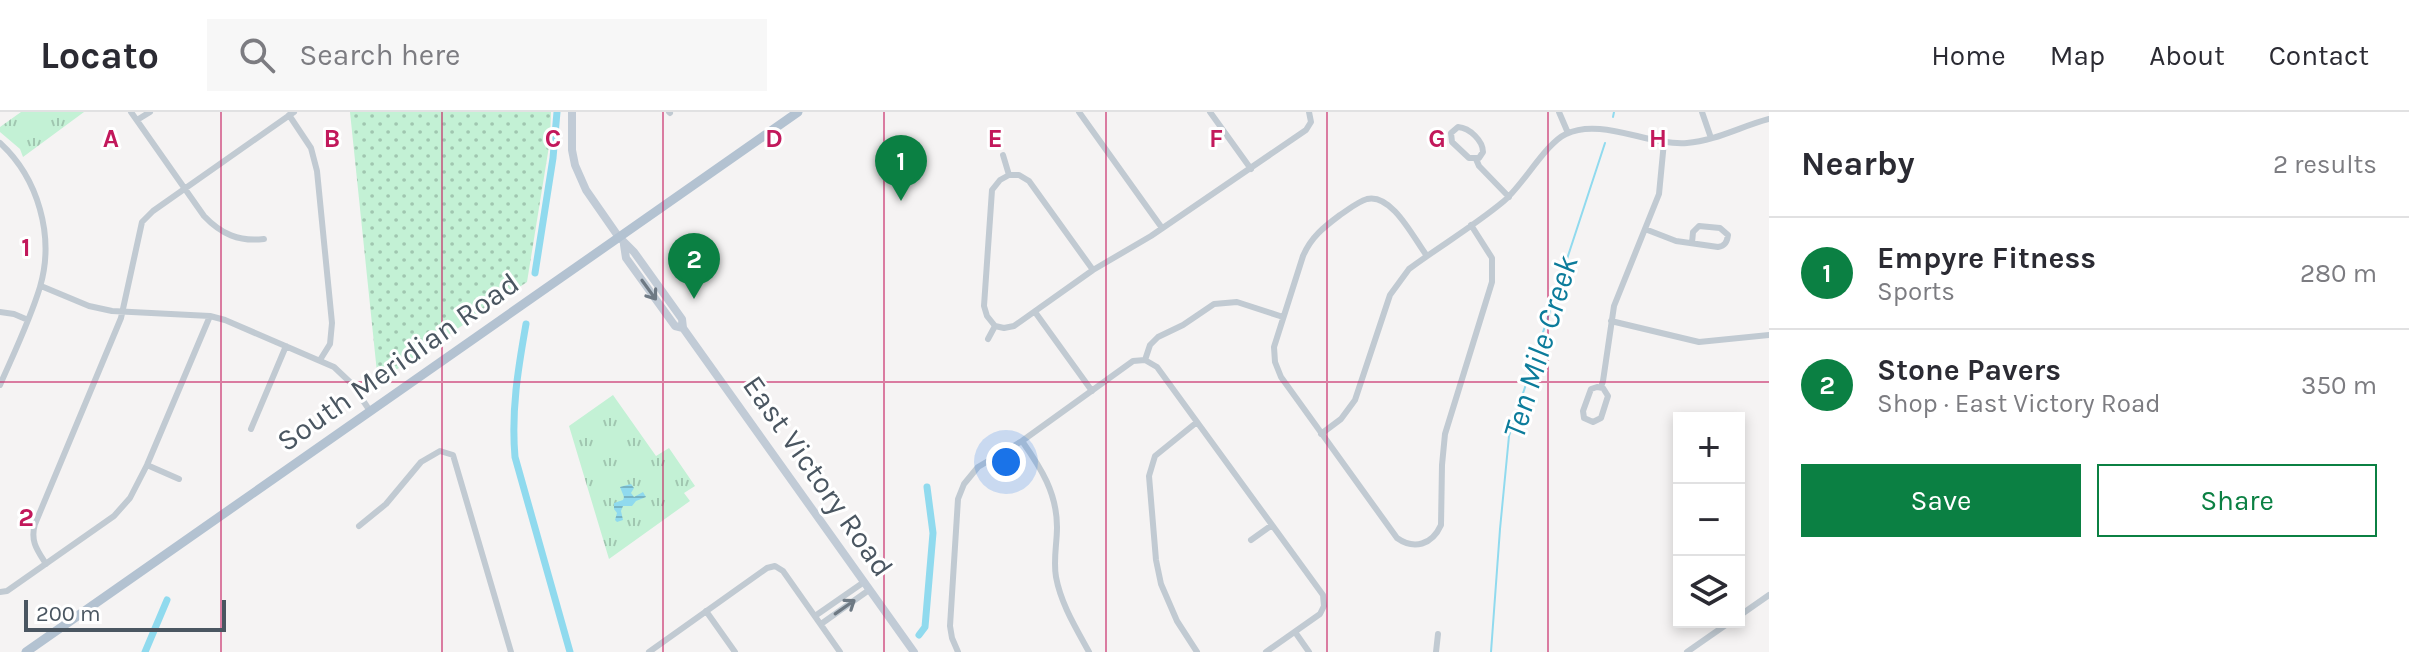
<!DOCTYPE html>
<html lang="en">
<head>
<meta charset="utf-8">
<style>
  :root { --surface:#fff; --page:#f7f7f7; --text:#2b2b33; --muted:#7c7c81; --line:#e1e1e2; --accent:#0b8043 }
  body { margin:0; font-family:Karla,sans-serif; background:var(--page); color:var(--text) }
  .controls { position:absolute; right:24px; bottom:24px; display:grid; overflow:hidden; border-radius:0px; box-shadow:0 4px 12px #0003 }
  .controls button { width:72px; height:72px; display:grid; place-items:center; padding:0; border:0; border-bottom:2px solid var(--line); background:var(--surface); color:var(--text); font:40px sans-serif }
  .scale { position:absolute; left:24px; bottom:20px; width:202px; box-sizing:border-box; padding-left:8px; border:4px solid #4a5661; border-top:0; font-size:22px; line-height:28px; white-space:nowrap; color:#4a5661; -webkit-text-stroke:6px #fff; paint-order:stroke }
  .you { position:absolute; left:1006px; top:350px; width:28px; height:28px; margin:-20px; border:6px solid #fff; border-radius:50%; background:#1a73e8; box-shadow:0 0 0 12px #1a73e833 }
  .badge { display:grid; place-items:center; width:52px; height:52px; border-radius:50%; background:var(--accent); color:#fff; font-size:26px; font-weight:700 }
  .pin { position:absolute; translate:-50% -66px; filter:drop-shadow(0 2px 4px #0008) }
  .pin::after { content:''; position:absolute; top:42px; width:28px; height:24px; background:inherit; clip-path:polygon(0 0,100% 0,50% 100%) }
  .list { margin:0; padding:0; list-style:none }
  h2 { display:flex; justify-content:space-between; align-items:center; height:104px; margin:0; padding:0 32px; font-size:34px }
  h2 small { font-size:26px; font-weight:400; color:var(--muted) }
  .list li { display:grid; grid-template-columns:52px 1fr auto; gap:24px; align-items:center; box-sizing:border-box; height:112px; padding:0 32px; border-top:2px solid var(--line) }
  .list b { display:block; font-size:30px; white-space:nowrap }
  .list p { margin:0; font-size:26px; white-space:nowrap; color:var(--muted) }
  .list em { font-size:26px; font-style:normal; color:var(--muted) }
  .actions { display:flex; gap:16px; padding:24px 32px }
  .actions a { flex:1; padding:18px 0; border:2px solid var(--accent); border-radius:0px; text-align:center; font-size:28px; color:var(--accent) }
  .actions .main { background:var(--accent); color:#fff }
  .icon { flex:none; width:44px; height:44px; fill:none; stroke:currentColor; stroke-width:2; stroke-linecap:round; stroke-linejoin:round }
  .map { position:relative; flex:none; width:1769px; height:540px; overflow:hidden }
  header { display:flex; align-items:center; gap:48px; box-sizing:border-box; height:112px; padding:0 40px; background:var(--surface); border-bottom:2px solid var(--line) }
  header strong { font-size:38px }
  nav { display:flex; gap:44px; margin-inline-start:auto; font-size:28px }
  .search { width:560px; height:72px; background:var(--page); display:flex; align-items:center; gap:20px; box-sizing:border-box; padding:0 28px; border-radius:0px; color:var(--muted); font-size:30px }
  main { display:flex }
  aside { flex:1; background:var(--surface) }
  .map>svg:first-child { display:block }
</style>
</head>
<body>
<header>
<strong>Locato</strong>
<div class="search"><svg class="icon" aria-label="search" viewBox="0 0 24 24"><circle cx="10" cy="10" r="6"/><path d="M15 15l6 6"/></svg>Search here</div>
<nav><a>Home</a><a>Map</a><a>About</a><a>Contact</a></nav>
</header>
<main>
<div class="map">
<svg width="1769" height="540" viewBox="0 0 1769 540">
  <defs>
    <pattern id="grass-dots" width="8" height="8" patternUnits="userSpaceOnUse" patternTransform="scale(2)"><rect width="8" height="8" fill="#c3f1d5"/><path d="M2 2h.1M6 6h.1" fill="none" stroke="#a0c6b0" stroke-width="1.8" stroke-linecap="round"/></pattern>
    <pattern id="park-tufts" width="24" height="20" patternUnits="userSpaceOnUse" patternTransform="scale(2)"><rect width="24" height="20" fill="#c3f1d5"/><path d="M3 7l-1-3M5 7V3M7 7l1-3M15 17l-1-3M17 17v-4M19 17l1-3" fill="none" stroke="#a0c6b0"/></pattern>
    <pattern id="water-rules" width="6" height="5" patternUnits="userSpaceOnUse" patternTransform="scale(2)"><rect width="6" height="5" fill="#90daee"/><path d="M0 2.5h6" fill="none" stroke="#78b4c4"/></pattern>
  </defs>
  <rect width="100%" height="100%" fill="#f5f3f3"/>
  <path fill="url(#grass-dots)" d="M350 0H551L550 28 527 170 378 270Z"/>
  <path fill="url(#park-tufts)" d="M21 0H84L23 45 20 37 0 20V15Z
    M613 283 656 344 669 336 695 374 684 381 690 389 609 447 569 314Z"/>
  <path fill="url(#water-rules)" d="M631 372 634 376 631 381 634 385 643 380 646 385 636 389 632 394H623L621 399 623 408 617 410 615 408 617 401 614 397V391L623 388 624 385 620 375Z"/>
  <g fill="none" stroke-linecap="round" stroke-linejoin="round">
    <path stroke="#90daee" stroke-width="2" d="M1613 5 1614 0
      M1491 540 1500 417 1509 324 1605 31"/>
    <path stroke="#90daee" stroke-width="7" d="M535 161 553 46 557 0
      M526 212C518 257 511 299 515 345L570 540
      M919 523 925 515 933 421 927 375
      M145 540 167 488"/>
    <path stroke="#c1cad2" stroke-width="6" d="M131 0 204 104C221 122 239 130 264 127
      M669 0 670 1
      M1079 0 1162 116
      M1210 0 1251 57
      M1559 0 1568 21
      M1702 0 1711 26
      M289 3 311 36 317 59 332 211 330 232 320 248
      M137 8 150 0
      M1458 15C1470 16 1483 29 1483 40L1479 46H1469L1452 30 1451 21Z
      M0 31C38 66 55 124 40 175 30 208 14 241 0 273
      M1003 43 1009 63
      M1476 47 1479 54 1509 85
      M1009 63H1019L1029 69 1093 158
      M1645 117 1676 129 1718 135C1725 134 1727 130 1728 123L1720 116 1699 114 1693 120 1692 131
      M1427 144C1414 127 1392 81 1367 87 1357 90 1348 98 1340 103 1324 115 1311 125 1303 144L1274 235 1275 250 1281 265 1397 426C1414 438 1432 433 1441 413L1442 353 1445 322 1492 170V146L1471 113
      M41 174 89 194 112 199 210 204 225 208 334 255 352 272 370 299
      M0 200 14 202 28 208
      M1035 200 1092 279
      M1611 209 1699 230 1769 223
      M995 214 1004 216 1014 214 1093 158 1151 124 1306 18 1311 10 1309 0
      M995 214 987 204 984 194 992 78 1000 68 1009 63
      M988 227 995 214
      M1145 248 1157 255 1323 483 1324 494 1320 502 1266 540
      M1145 248 1150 233 1158 225 1183 213 1214 192 1237 190 1283 205
      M1597 275 1603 276 1608 284 1601 306 1593 310 1584 306 1583 299 1591 277Z
      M1601 275 1603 269 1614 194 1659 82 1664 30
      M1197 310 1155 344 1149 364 1156 448 1161 472 1177 509 1197 540
      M251 317 286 234
      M1321 322 1341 307 1355 288 1390 183 1409 157C1440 134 1474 114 1504 89 1523 73 1546 31 1566 22 1601 5 1649 34 1687 31 1715 29 1742 14 1769 7
      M1022 329C1041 356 1057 381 1057 415 1057 432 1053 448 1056 465 1061 492 1076 516 1089 540
      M147 353 179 367
      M359 414 386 392 421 350 440 339 453 343 511 540
      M1251 428 1272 413
      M46 452C37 438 30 429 35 412L121 206 142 110 153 99 294 0
      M0 480 7 479 114 404 130 386 147 353 210 204
      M706 499 735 540
      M815 504 864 470
      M1739 504 1769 483
      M821 512 869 478
      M1295 520 1309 540
      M649 540 767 456 775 454 783 459 840 540
      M958 540 952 526 950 514 958 387 964 372 978 355 1022 329 1133 249 1145 248
      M1436 540 1438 522
      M1687 540 1730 510"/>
    <path stroke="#c1cbd6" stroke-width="8" d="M572 0V38L575 53 586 78 618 124 634 140 682 207 683 216 914 540
      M624 133 626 146 675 214 683 216"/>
    <path stroke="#b3c2d1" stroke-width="9" d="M26 540 798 0"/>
  </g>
  <defs><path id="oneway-shaft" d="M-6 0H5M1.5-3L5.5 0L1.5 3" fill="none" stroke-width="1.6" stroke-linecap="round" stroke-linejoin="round" transform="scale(2)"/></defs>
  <use stroke="#6e7984" href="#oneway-shaft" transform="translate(649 178) rotate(54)"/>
  <use stroke="#6e7983" href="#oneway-shaft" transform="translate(845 495) rotate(-35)"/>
  <path fill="none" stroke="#c2185b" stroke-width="2" stroke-opacity="0.55" d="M221 0V540M442 0V540M663 0V540M884 0V540M1106 0V540M1327 0V540M1548 0V540M0 270H1769"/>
  <g text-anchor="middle" stroke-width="6" stroke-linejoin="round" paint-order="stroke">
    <g font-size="30" fill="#4a5661" stroke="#fff">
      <text transform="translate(398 250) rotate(-35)" y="10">South Meridian Road</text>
      <text transform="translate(818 364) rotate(55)" y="10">East Victory Road</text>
    </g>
    <g font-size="32" font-style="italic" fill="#0c7c9b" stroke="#fff">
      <text transform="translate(1540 235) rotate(-73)" y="11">Ten Mile Creek</text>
    </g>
  </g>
  <g font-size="26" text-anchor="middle" font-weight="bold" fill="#c2185b" stroke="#fff" stroke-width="6" stroke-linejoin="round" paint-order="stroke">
    <text x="111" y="35">A</text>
    <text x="332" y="35">B</text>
    <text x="553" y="35">C</text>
    <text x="774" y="35">D</text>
    <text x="995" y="35">E</text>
    <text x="1216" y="35">F</text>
    <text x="1437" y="35">G</text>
    <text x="1658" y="35">H</text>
    <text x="26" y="144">1</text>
    <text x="26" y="414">2</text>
  </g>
</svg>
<div class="controls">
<button>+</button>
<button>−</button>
<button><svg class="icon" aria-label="layers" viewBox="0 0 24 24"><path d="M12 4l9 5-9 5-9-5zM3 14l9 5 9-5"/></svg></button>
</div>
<div class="scale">200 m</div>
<div class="you"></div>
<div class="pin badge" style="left:901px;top:89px">1</div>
<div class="pin badge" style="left:694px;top:187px">2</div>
</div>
<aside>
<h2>Nearby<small>2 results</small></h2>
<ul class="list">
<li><span class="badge">1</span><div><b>Empyre Fitness</b><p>Sports</p></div><em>280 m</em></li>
<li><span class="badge">2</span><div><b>Stone Pavers</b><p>Shop · East Victory Road</p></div><em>350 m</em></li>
</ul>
<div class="actions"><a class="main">Save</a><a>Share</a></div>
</aside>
</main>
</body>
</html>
